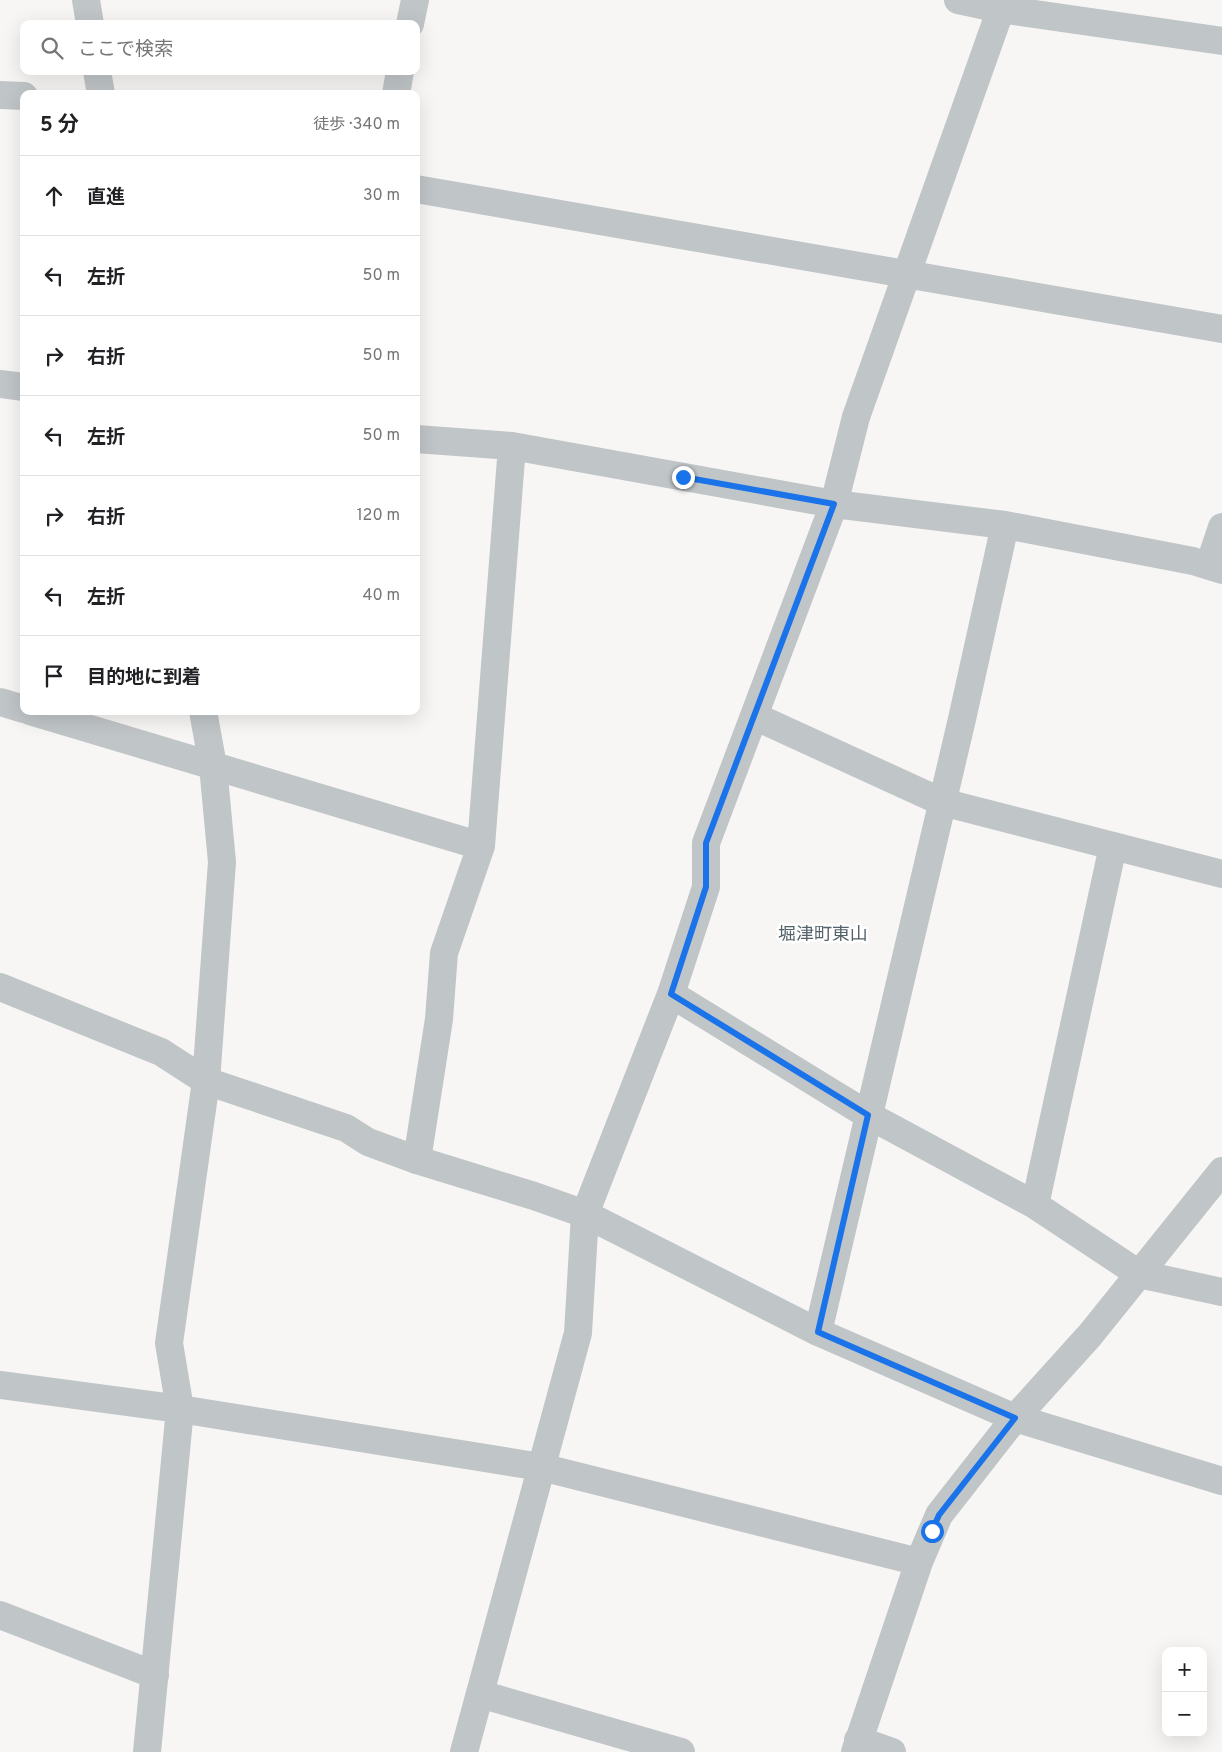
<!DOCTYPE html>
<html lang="ja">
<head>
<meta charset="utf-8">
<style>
  :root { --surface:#fff; --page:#f6f6f6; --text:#202124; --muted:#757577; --line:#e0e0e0 }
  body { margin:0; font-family:Overpass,"Noto Sans JP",sans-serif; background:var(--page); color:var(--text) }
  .controls { position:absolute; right:15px; bottom:15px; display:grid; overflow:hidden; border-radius:10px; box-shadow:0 5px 20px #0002 }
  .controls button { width:45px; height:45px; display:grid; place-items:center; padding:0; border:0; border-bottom:1px solid var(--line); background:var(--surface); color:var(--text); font:25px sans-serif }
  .stop { position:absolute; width:15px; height:15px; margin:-11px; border:4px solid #1a73e8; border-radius:50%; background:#fff }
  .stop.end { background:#1a73e8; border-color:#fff; box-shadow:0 1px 5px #0008 }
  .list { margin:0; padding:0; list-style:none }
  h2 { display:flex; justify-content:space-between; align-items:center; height:65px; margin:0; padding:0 20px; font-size:21px }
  h2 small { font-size:16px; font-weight:400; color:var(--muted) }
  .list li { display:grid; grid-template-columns:32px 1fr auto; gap:15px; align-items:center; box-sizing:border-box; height:80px; padding:0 20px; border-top:1px solid var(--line) }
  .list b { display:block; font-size:19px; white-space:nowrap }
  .list em { font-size:16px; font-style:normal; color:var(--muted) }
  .icon { flex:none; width:28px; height:28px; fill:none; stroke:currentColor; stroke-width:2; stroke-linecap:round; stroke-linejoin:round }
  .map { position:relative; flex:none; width:1222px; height:1752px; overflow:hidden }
  .search { position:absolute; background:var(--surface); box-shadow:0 5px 20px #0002; left:20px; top:20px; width:400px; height:55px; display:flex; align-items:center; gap:12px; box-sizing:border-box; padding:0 18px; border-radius:10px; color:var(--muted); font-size:19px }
  .panel { position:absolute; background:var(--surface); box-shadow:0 5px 20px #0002; left:20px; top:90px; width:400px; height:625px; border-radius:10px }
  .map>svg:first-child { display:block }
</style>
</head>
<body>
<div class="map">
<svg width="1222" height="1752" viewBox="0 0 1222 1752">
  <rect width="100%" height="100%" fill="#f7f6f4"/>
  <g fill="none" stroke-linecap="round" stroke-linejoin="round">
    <path stroke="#c0c5c8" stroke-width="28" d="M86 0 90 24
      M958 0 1000 9 1222 41
      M410 24 415 0
      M97 71 101 94
      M396 94 400 71
      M0 95 24 96
      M416 189 1222 329
      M0 384 24 387
      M416 439 512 446 834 504 1005 525 1193 561 1222 570
      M1209 566 1222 527
      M0 702 24 709
      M30 711 481 846
      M754 716 942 802 1222 874
      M671 994 868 1115 1035 1205 1139 1274 1222 1292
      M417 1160 439 1019 444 953 481 846 512 446
      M1035 1205 1113 846
      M818 1332 962 719 1005 525
      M0 1385 180 1409 541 1467 919 1562
      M0 1615 155 1675
      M480 1694 681 1752
      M858 1740 892 1752
      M147 1752 180 1409 169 1343 206 1081 222 862 213 766 203 711
      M464 1752 578 1333 585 1214 671 994 706 887V843L834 504 856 417 1004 0
      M855 1752 919 1562 939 1515 1015 1418"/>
    <path stroke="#c0c5c8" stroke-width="28" d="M0 987 161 1052 206 1081 346 1128 368 1142 417 1160 534 1196 585 1214 818 1332 1015 1418 1222 1481
      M1015 1418 1090 1335 1222 1171"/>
  </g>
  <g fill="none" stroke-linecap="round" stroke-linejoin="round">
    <path stroke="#1a73e8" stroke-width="6" d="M683 477 834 504 706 843V887L671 994 868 1115 818 1332 1015 1418 939 1515 932 1531"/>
  </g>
  <g text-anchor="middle" stroke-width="5" stroke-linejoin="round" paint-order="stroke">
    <g font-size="18" fill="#54636a" stroke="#fff">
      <text x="823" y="940">堀津町東山</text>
    </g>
  </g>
</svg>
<div class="controls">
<button>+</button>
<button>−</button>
</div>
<div class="stop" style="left:932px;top:1531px"></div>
<div class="stop end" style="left:683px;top:477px"></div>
<div class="search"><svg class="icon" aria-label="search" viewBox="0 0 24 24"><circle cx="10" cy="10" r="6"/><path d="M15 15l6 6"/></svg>ここで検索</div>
<section class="panel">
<h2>5 分<small>徒歩 · 340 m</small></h2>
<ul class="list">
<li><svg class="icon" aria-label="ahead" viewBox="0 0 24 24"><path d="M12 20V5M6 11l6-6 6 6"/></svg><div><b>直進</b></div><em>30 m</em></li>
<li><svg class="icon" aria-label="left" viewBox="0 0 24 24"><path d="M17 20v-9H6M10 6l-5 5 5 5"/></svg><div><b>左折</b></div><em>50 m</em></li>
<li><svg class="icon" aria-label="right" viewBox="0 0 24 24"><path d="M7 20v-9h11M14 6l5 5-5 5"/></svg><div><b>右折</b></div><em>50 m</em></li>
<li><svg class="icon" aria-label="left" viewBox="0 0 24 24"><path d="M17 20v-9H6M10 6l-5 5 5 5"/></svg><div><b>左折</b></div><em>50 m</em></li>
<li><svg class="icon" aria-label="right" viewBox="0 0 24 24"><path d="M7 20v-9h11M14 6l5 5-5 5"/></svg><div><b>右折</b></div><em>120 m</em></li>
<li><svg class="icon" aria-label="left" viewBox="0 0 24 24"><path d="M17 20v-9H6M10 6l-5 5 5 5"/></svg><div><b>左折</b></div><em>40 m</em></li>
<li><svg class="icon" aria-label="arrive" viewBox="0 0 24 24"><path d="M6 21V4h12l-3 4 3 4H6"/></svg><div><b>目的地に到着</b></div></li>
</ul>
</section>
</div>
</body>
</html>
